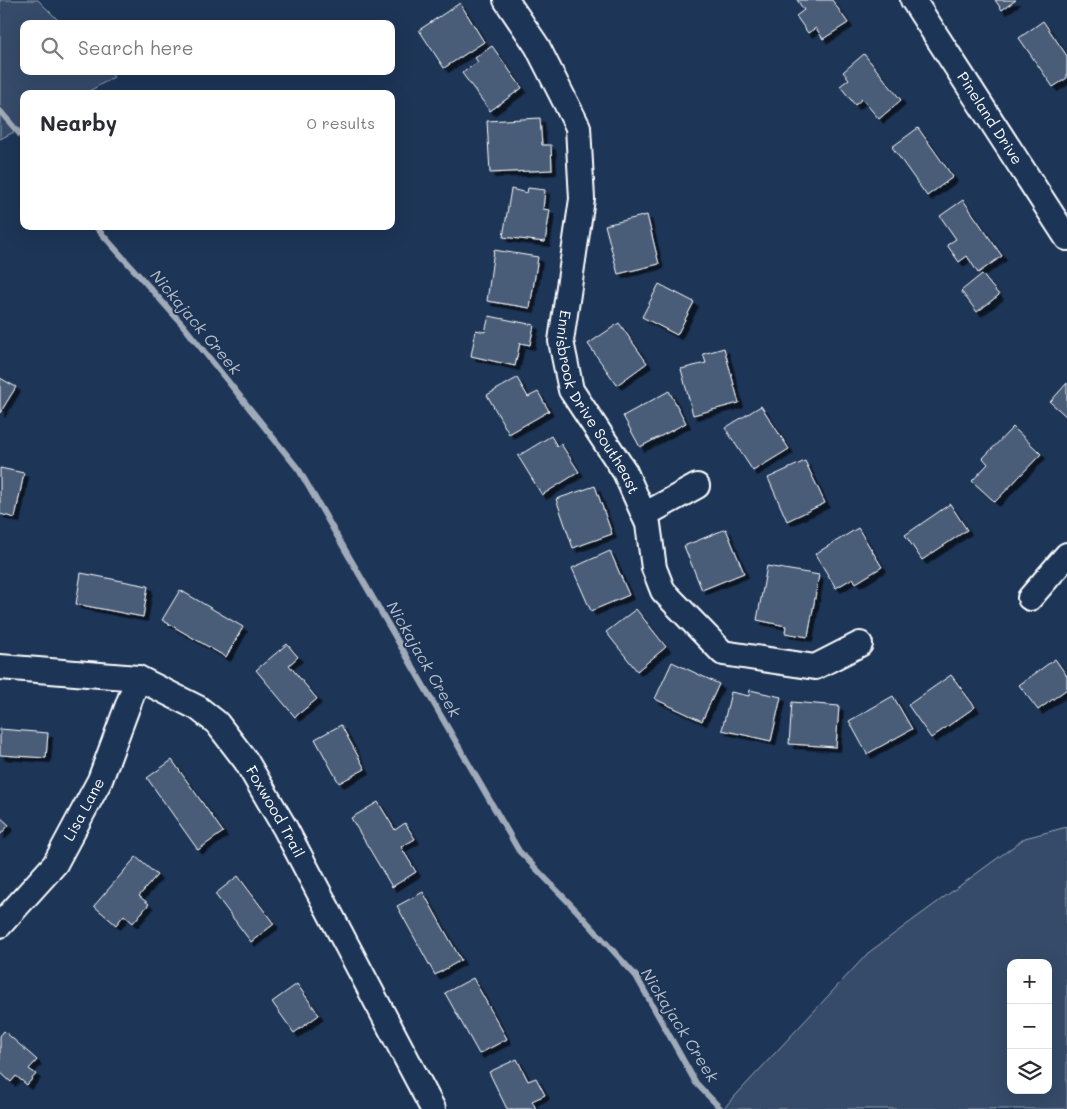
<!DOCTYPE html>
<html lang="en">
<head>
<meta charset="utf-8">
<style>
  :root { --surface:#fff; --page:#f2f2f3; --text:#2b2b33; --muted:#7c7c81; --line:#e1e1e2 }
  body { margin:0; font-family:Mali,sans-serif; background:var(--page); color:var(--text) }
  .controls { position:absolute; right:15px; bottom:15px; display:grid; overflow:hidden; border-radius:10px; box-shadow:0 5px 20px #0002 }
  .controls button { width:45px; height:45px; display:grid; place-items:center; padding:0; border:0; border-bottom:1px solid var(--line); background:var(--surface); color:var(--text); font:25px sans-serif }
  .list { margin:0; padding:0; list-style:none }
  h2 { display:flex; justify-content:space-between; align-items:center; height:65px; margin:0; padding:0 20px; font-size:21px }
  h2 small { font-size:16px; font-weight:400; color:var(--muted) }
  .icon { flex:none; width:28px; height:28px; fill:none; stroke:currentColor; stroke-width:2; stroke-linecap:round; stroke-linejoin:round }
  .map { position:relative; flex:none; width:1067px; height:1109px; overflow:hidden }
  .search { position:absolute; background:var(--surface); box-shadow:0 5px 20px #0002; left:20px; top:20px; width:375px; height:55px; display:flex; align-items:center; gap:12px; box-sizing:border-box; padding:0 18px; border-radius:10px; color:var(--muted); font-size:19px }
  .panel { position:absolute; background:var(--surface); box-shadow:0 5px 20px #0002; left:20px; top:90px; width:375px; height:140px; border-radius:10px }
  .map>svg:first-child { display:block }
</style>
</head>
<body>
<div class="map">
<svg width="1067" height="1109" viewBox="0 0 1067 1109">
  <defs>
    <filter id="shadow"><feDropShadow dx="4.5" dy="4.5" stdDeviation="0" flood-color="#0009"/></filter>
  </defs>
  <rect width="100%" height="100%" fill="#1d3557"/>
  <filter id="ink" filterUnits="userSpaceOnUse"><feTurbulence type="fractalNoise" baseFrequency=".02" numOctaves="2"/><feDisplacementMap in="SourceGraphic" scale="10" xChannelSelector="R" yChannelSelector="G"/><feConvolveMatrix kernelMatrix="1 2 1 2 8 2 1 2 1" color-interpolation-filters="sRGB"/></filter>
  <g filter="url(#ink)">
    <path fill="#364b69" stroke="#9aa5b4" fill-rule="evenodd" d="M0 0H38L62 24H24V71H109L114 77 84 94H24V127L0 139Z
      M1067 827V1109H723L868 953 1025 838ZM1011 963H1048V1090H1011Z"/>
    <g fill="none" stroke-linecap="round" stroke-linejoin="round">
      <path stroke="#a0aab8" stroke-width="6" d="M0 111 24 139
        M95 226 182 324 299 470 519 851 577 911 636 976 696 1083 721 1109"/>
    </g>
    <path fill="#4a5d79" stroke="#fff" filter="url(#shadow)" d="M797 0H832L848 23 823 39 816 28 808 33 796 16 804 10Z
      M995 0H1016L1002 10Z
      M460 3 484 42 444 68 419 30Z
      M1043 21 1067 56V78L1053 87 1019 38Z
      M492 46 522 88 490 111 462 73 478 62 475 58Z
      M864 54 901 100 879 119 862 99 855 105 840 86 849 79 843 72Z
      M540 118 542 145H551L552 170 490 173 487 121Z
      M918 128 953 177 927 196 892 147Z
      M528 188 545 190 543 209 550 210 545 242 503 237 511 189 527 193Z
      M963 200 1002 256 978 273 967 256 959 262 947 245 956 239 940 216Z
      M647 215 659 264 618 274 605 225Z
      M494 250 538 257 530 308 487 301Z
      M982 274 999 295 977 312 961 291Z
      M659 284 694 302 677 335 642 317Z
      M489 316 534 325 530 345 520 343 515 366 471 356 476 330 485 332Z
      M619 323 647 363 617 385 588 344Z
      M724 348 739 403 693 415 681 369 706 363 703 354Z
      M0 378 16 387 0 413Z
      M517 378 528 397 538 392 549 411 509 434 487 395Z
      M1067 383V417L1050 402Z
      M669 391 686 423 640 447 623 416Z
      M761 406 789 449 753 471 725 428Z
      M1013 427 1041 454 995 502 972 481 988 464 983 458Z
      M551 436 557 446 561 444 579 472 542 495 518 456Z
      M805 461 825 503 787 521 768 478Z
      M0 468 24 473 15 518 0 514Z
      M595 486 612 534 573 548 556 499Z
      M950 504 967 530 922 560 905 535Z
      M858 528 882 567 856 583 853 578 836 588 815 554Z
      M726 529 744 573 702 590 684 546Z
      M610 551 629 595 591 611 572 568Z
      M767 566 819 575 808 637 785 633 786 626 757 620Z
      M81 573 148 586 143 617 76 604Z
      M180 590 243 627 226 657 162 620Z
      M636 609 666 647 637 671 606 632Z
      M287 644 298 657 289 665 317 699 295 717 256 670Z
      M1055 659 1067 676V689L1038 710 1019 685Z
      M672 662 719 684 702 721 655 699Z
      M951 675 975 707 931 738 908 705Z
      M750 690 781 697 771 741 722 730 731 692 749 696Z
      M893 696 912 729 867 754 849 721Z
      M792 702 839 706 836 747 789 744Z
      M341 725 365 769 339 783 315 739Z
      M0 729 48 733 46 758 0 755Z
      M172 760 223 832 198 850 147 778Z
      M378 802 395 830 405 823 415 839 401 847 416 872 392 887 351 818Z
      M0 817 9 825 0 835Z
      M136 857 157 875 139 896 149 904 133 923 124 915 116 925 94 906Z
      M238 876 274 924 251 942 215 894Z
      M423 892 461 960 435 975 397 906Z
      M473 978 507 1039 479 1054 445 993Z
      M297 984 319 1015 294 1033 272 1002Z
      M4 1031 37 1060 29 1069 36 1074 27 1085 16 1076 11 1082 0 1072V1036Z
      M517 1059 528 1081 536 1078 545 1095 532 1101 536 1109H507L489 1072Z"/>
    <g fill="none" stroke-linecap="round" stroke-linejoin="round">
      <g stroke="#fff" stroke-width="28">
        <g id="street">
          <path id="s1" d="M506 0 537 46 578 127 582 199 561 341 571 390 625 472 648 524 654 568 663 591 723 653 815 667 860 644"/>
          <path id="s2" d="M913 0 1067 238"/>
          <path d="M644 515 697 486"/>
          <path d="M1030 598 1067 555"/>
          <path id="s3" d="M0 667 138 678 198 708 217 723 246 761 285 828 433 1109"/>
          <path id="s4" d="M0 925 55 864 100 780 138 678"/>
        </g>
      </g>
      <use href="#street" stroke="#1d3557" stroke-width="24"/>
    </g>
  </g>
  <g text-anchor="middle" stroke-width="4" stroke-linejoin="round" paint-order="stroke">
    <g font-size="15" fill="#fff" stroke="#1d3557">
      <text dy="5" stroke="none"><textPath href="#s2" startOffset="141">Pineland Drive</textPath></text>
      <text dy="5" stroke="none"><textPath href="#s1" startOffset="432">Ennisbrook Drive Southeast</textPath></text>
      <text dy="5" stroke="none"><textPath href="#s4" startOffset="144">Lisa Lane</textPath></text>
      <text dy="5" stroke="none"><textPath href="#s3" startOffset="336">Foxwood Trail</textPath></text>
    </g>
    <g font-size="16" font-style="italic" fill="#b8c0ca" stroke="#1d3557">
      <text transform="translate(196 322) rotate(50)" y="6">Nickajack Creek</text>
      <text transform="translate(424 659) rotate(60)" y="6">Nickajack Creek</text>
      <text transform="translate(680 1025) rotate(58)" y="6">Nickajack Creek</text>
    </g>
  </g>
</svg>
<div class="controls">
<button>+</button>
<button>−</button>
<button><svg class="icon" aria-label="layers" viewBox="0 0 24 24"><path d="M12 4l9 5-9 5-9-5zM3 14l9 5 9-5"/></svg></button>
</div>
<div class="search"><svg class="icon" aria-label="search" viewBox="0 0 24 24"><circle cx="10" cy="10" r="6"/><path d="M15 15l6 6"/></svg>Search here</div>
<section class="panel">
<h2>Nearby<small>0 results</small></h2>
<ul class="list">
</ul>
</section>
</div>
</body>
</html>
